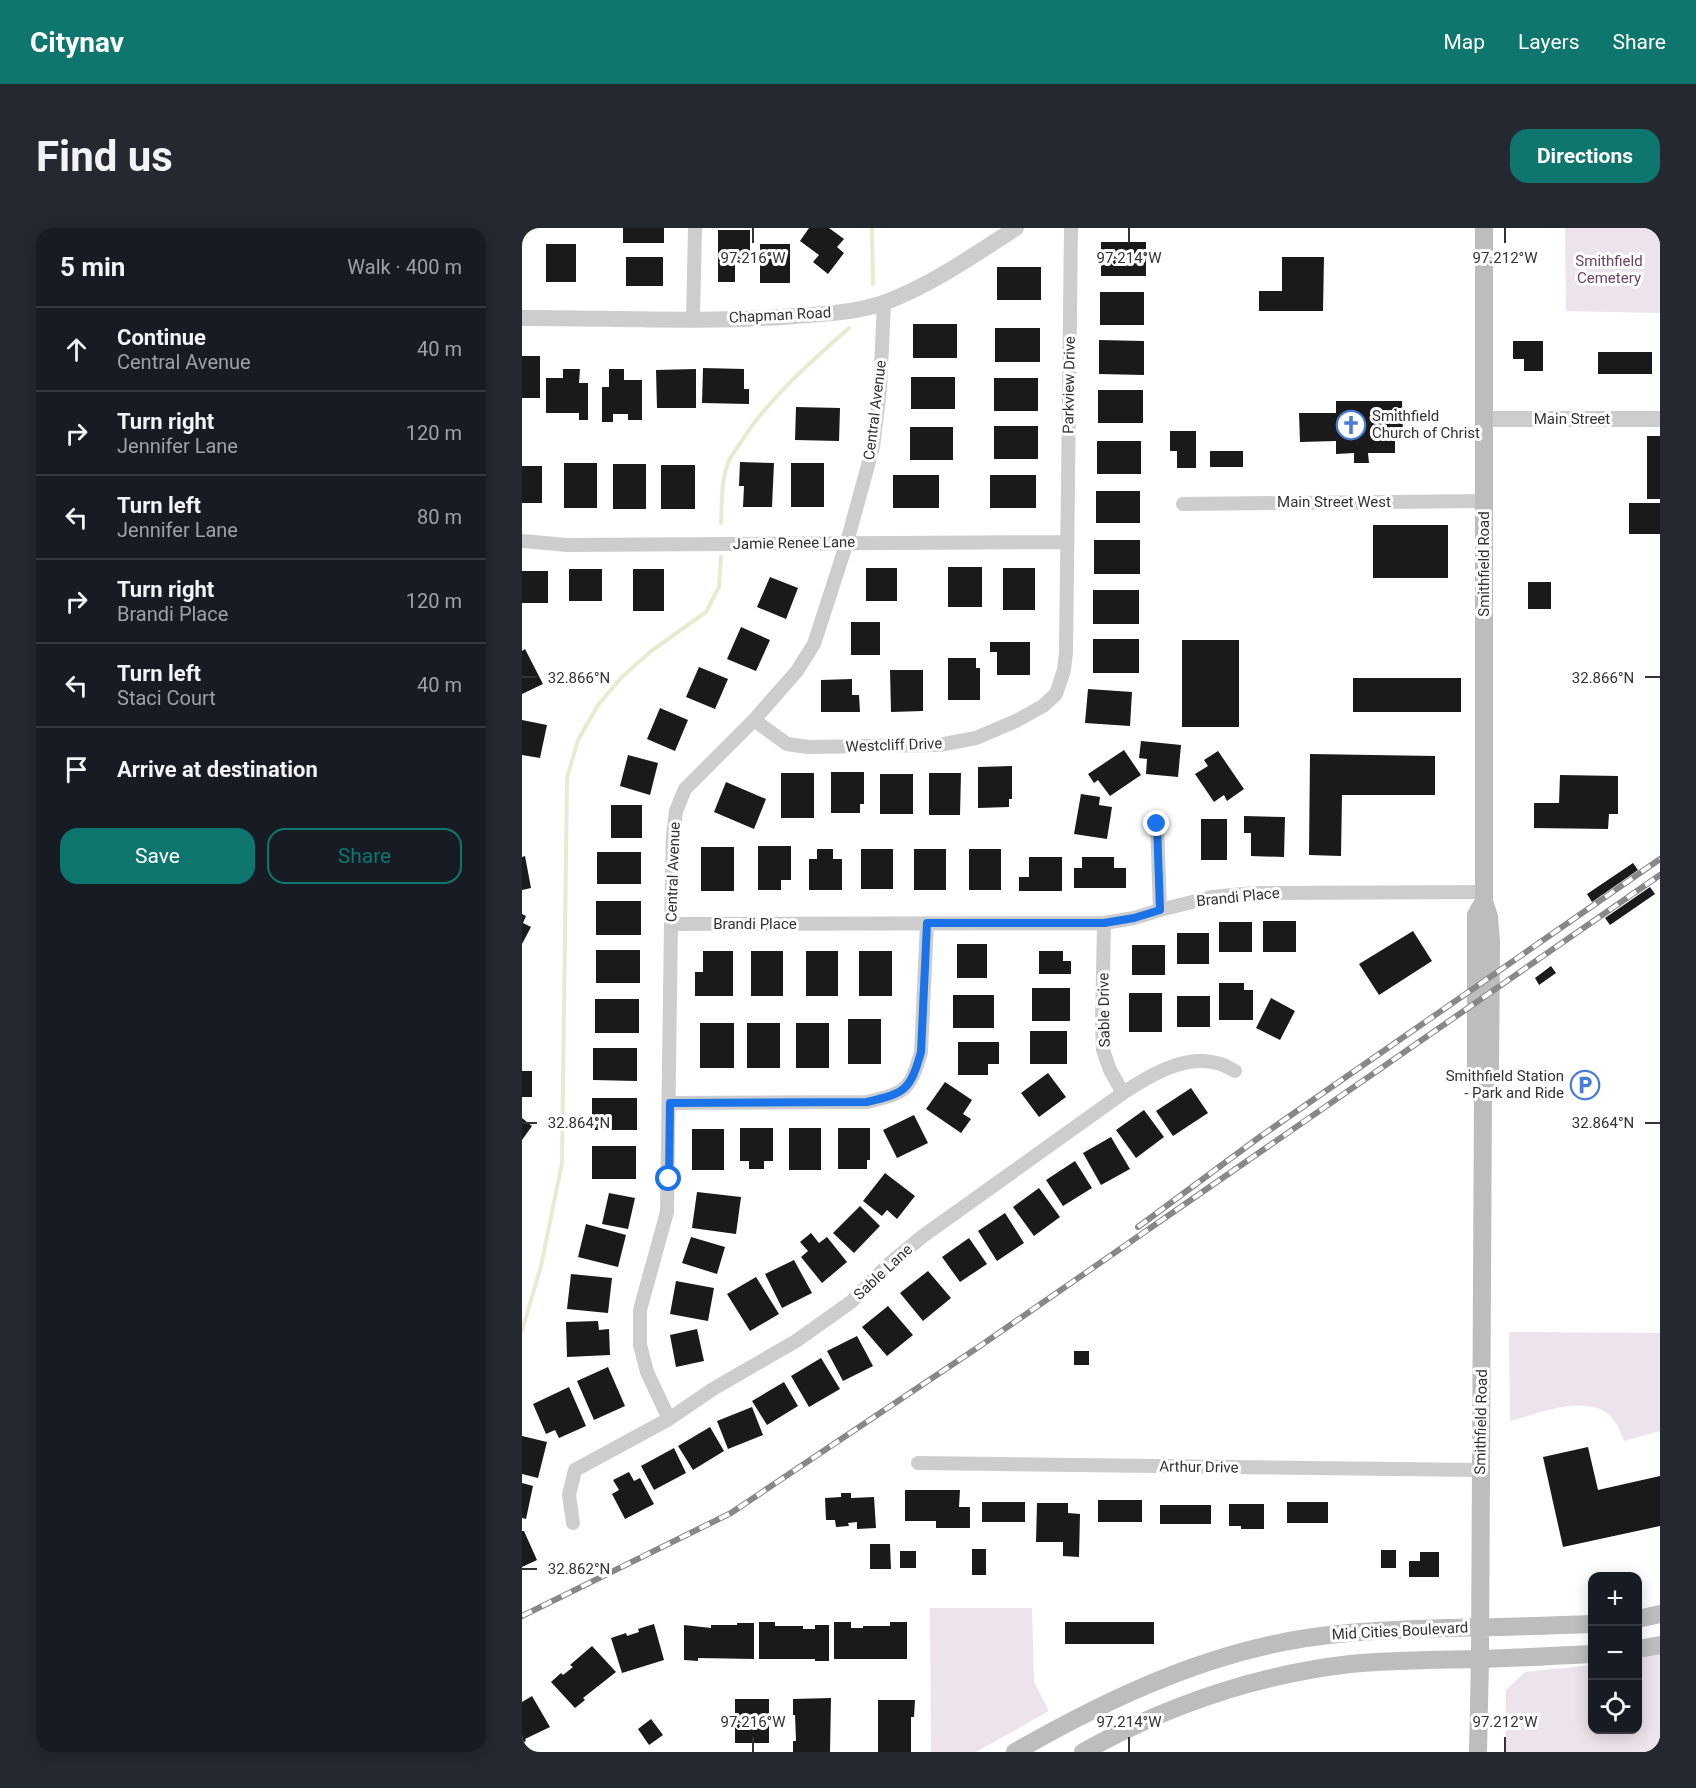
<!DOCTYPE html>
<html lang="en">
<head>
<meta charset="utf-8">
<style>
  :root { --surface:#171b24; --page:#242831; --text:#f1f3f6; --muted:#9ea1a6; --line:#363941; --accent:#0f766e }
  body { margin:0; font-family:Roboto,sans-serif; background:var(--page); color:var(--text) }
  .controls { position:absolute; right:18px; bottom:18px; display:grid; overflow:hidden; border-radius:12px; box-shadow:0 3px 15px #0003 }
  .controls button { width:54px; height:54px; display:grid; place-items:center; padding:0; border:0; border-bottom:2px solid var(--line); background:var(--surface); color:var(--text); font:30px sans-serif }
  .stop { position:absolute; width:18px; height:18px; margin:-14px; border:4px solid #1a73e8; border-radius:50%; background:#fff }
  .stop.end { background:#1a73e8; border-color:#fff; box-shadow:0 2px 6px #0008 }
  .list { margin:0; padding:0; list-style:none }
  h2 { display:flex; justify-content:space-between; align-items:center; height:78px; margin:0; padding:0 24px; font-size:26px }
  h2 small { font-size:20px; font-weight:400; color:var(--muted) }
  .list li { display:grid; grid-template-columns:39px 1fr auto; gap:18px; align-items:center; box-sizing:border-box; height:84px; padding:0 24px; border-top:2px solid var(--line) }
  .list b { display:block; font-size:22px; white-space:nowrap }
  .list p { margin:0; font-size:20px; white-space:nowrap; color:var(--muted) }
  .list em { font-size:20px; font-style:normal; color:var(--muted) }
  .actions { display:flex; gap:12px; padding:18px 24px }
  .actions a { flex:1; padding:14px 0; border:2px solid var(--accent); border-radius:18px; text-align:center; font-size:21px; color:var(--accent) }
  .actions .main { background:var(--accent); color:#fff }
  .icon { flex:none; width:33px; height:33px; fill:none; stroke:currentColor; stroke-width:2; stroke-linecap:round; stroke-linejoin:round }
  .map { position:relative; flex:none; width:1138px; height:1524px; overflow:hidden; border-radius:18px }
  header { display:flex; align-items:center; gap:36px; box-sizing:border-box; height:84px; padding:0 30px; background:var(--accent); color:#fff }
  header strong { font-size:28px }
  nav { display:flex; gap:33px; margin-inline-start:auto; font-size:21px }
  .intro { display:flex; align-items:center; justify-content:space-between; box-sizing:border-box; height:144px; padding:0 36px }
  h1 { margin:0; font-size:42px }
  .button { padding:15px 27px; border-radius:18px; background:var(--accent); color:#fff; font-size:21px; font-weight:700 }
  main { display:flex; gap:36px; padding:0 36px }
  aside { flex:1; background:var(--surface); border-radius:18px; box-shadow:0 3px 15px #0003 }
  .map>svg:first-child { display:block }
</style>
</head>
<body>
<header>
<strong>Citynav</strong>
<nav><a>Map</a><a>Layers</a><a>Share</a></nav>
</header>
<div class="intro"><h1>Find us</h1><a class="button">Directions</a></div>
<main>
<aside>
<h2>5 min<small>Walk · 400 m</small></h2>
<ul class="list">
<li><svg class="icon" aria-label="ahead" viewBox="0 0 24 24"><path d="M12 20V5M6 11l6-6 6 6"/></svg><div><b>Continue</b><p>Central Avenue</p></div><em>40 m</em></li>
<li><svg class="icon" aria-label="right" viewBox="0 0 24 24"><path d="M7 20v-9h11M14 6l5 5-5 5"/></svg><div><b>Turn right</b><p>Jennifer Lane</p></div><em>120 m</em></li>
<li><svg class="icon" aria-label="left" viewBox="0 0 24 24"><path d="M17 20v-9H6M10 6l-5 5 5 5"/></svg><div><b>Turn left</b><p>Jennifer Lane</p></div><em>80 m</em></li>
<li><svg class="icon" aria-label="right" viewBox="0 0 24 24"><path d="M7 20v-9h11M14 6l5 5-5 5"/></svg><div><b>Turn right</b><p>Brandi Place</p></div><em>120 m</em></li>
<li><svg class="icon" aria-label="left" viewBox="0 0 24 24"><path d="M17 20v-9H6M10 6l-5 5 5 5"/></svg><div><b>Turn left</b><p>Staci Court</p></div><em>40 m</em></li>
<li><svg class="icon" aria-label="arrive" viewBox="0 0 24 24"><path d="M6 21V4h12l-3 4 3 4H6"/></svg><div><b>Arrive at destination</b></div></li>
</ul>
<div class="actions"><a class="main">Save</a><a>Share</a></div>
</aside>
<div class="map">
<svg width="1138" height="1524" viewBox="0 0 1138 1524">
  <rect width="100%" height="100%" fill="#fff"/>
  <path fill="#ede3ec" d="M1043 0H1138V85L1044 83Z
    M987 1104 1138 1105V1203L1102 1213C1099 1206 1096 1197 1091 1191 1069 1163 1015 1186 988 1193Z
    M408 1380H510L512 1454 527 1483 454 1524H409Z
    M1138 1424V1524H983L984 1462 1003 1444 1070 1437V1502H1116V1429Z"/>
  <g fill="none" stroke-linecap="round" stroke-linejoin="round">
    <path stroke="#e8ebd2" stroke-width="4" d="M350 0 351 56
      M199 295C200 276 199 253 206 235 209 227 216 219 221 211 249 168 288 135 327 100
      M0 1103 19 1038 40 935 45 550 56 512 76 477 100 449 128 424 184 384 197 359 199 329"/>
  </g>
  <path fill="#1a1a1a" d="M101 0H142V15H101Z
    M287 0H307L322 11 315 19 322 25 306 46 291 34 297 27 278 13Z
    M196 2H228V34H213V54H196Z
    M579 14H624V48H579Z
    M24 16H54V54H24Z
    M238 16H268V55H238Z
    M104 29H141V58H104Z
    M760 29H802L801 83H737V63H760Z
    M475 39H519V72H475Z
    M578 64H622V97H578Z
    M391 96H435V130H391Z
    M473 100H518V134H473Z
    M577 112 622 113V147L577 146Z
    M991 113H1021V143H1002V131H991Z
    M1076 124H1130V146H1076Z
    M0 128H18V170H0Z
    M181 140 222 141V161H227V176L180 175Z
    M41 141H58L57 155H66V192H57V185H24V150H41Z
    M87 141H102V152H120V192H106V186H91V194H80V159H87Z
    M174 141V180H135L134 142Z
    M389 149H433V181H389Z
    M472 150H516V183H472Z
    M576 162H621V195H576Z
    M814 173H880L881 208H873V225H846L847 235H832V225L814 226V213L778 214 777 185H814Z
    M274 179 318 180 317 213 273 212Z
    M472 198H516V231H472Z
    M388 199H431V232H388Z
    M648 203H674V240H655V223H648Z
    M1125 208H1138V271H1125Z
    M575 213H619V246H575Z
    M688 223H721V239H688Z
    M218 234 252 235 250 279H221L222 258H217Z
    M42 235H75V280H42Z
    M269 235H302V279H269Z
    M91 236H124V281H91Z
    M139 237H173V281H139Z
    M0 238H20V275H0Z
    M371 247H417V280H371Z
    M468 247H514V280H468Z
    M574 263H618V295H574Z
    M1107 275H1138V306H1107Z
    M851 297H926V350H851Z
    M572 312H618V346H572Z
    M426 339H460V379H426Z
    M344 340H375V373H344Z
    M481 340H513V382H481Z
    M47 341H80V373H47Z
    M111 341H142V383H111Z
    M0 343H26V375H0Z
    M248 349 276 360 264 391 235 379Z
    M1006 354H1029V381H1006Z
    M571 362H617V396H571Z
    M329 394H358V427H329Z
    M219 399 248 412 234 443 205 431Z
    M571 411H617V445H571Z
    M660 412H717V499H660Z
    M468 414H508V447H475V424H468Z
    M3 421 21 456 0 466V423Z
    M426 430H454V440H458V472H426Z
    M177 439 206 451 193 481 164 469Z
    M368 442H401V483L369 484Z
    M831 450H939V484H831Z
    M330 451V467H337L338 484H299V452Z
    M566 461 610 464 608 498 563 495Z
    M138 480 166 492 153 523 125 511Z
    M0 492 25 497 18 530 0 527Z
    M619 513 659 517 656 549 624 546 625 531 617 530Z
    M602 522 619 547 588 568 576 552 572 555 566 546Z
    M696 523 722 561 705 573 702 567 692 574 673 546 686 538 682 532Z
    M788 526 913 528V567H820L819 628 787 627Z
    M106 527 136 535 128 567 98 558Z
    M490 538V571H487V579L456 580V539Z
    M309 544H342V576H338V585H309Z
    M259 545H292V590H259Z
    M407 545H439L438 587H407Z
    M358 546H391V586H358Z
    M1038 547 1096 548V586H1087L1086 601 1012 600V575H1037Z
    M204 554 244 571 232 601 192 584Z
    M559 566 578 569 577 577 590 579 585 611 552 606Z
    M89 577H120V610H89Z
    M722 588 763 589 762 629 729 628V605H722Z
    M679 591H705V632H679Z
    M236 618H269V652H259V662H236Z
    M179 619H212V663H179Z
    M295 621H311V631H320V662H287V631H295Z
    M339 621H371V661H339Z
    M392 621H424V662H392Z
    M447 621H479V662H447Z
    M75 624H119V656H75Z
    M3 628 9 660 0 662V629Z
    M507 629H540V663H497V649H507Z
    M560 629H592V640H604V660H552V640H560Z
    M1111 635 1116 642 1070 674 1065 666Z
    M1128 659 1133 666 1088 697 1083 690Z
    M74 673H119V707H74Z
    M0 686 4 688 1 695 9 699 0 716Z
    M741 693H774V724H741Z
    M697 694H730V724H697Z
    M891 703 910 733 857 767 837 736Z
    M655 705H687V736H655Z
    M435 716H465V750H435Z
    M610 717H643V747H610Z
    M74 722H118V755H74Z
    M181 723H211V768H173V744H181Z
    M229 723H261V768H229Z
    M284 723H316V768H284Z
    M337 723H370V768H337Z
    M517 723H541V733H549V746H517Z
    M1029 738 1034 745 1017 757 1013 750Z
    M697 755H722V762H731V792H697Z
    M510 760H548V793H510Z
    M607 765H640V804H607Z
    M431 767H472V800H431Z
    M655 768H688V799H655Z
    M749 770 773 783 758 812 734 800Z
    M73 771H117V805H73Z
    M326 791H359V836H326Z
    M178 795H212V840H178Z
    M225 795H258V840H225Z
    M274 795H307V840H274Z
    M508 803H545V836H508Z
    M436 814H477V836H466V847H436Z
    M71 820H115V853L71 852Z
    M0 843H10V869H0Z
    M526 845 544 869 517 889 499 865Z
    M423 854 450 872 441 886 449 891 439 905 404 881Z
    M669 860 686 885 651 908 634 883Z
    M70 870H115V902H70Z
    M622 882 642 909 614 930 594 902Z
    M392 887 406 915 375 930 361 902Z
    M0 890 10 898 0 912Z
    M218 900H251V933H242V941H227V933H218Z
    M267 900H299V942H267Z
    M316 900H348V932H345V941H316Z
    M170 901H202V942H170Z
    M589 909 608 941 579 957 561 925Z
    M70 918H114V951H70Z
    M553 933 570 960 541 978 524 952Z
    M363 945 393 968 375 991 365 982 360 988 341 973Z
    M517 960 538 989 512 1008 491 979Z
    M175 964 219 969 214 1006 170 1000Z
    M87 965 113 970 106 1001 80 996Z
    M338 978 358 998 332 1025 311 1005Z
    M483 985 502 1015 475 1033 456 1003Z
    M64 996 104 1007 96 1039 56 1029Z
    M289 1005 297 1015 305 1009 325 1034 300 1055 279 1029 286 1023 278 1014Z
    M169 1009 203 1019 195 1046 160 1035Z
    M447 1010 465 1036 438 1054 420 1029Z
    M272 1032 290 1065 260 1080 243 1046Z
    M406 1043 429 1070 401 1093 378 1065Z
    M49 1046 90 1050 86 1085 45 1081Z
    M234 1049 257 1086 228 1103 205 1066Z
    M154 1053 192 1060 186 1093 148 1086Z
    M366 1078 391 1107 365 1128 340 1099Z
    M76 1093 77 1102 87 1101 88 1127 45 1129 44 1094Z
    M175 1101 182 1133 154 1139 148 1107Z
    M335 1108 351 1138 321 1153 305 1123Z
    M552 1123H567V1137H552Z
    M299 1130 318 1161 287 1179 269 1148Z
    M86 1139 103 1178 72 1192 55 1153Z
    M262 1154 276 1178 245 1197 230 1173Z
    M47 1159 64 1198 37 1210 33 1202 24 1206 11 1176Z
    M230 1179 241 1207 206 1221 195 1193Z
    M188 1199 202 1223 171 1242 156 1218Z
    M0 1208 25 1214 16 1250 0 1246Z
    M1066 1219 1076 1262 1138 1248V1298L1041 1319 1021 1229Z
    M152 1220 164 1245 132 1262 119 1238Z
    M107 1244 112 1253 118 1250 132 1276 103 1291 90 1266 97 1262 91 1252Z
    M0 1255 11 1258 4 1291 0 1290Z
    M383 1262H438L437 1279H448V1300H414V1293H383Z
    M319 1265H329V1270L352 1269 354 1300 335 1301V1294L326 1295 327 1298 314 1299 313 1292H304L303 1270 319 1269Z
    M576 1272H620V1294H576Z
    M460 1274H503V1294H460Z
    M765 1274H806V1295H765Z
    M515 1275H546V1285L558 1286 557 1329 541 1328V1314H514Z
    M707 1276H742V1301H719V1298H707Z
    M638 1277H689V1296H638Z
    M0 1303H2L15 1332 0 1339Z
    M348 1316H368L369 1341H348Z
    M450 1321H464V1347H450Z
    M859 1322H874V1340H859Z
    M378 1323H394V1340H378Z
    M898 1324H917V1349H887V1333H898Z
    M237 1394H253V1398H281V1401H293V1397H307V1433H293V1431H237Z
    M312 1394H329V1400H341V1398H368V1394H385V1431H312Z
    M543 1394H632V1416H543Z
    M215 1395H232V1431L176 1430V1433L162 1432V1397L189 1400V1397H215Z
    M132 1396 142 1432 100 1445 89 1410 104 1405 105 1408 117 1404 116 1401Z
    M70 1418 94 1444 61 1470 63 1472 53 1480 29 1454 39 1445 41 1447 51 1439 48 1437Z
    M10 1468 28 1499 3 1511 4 1513 0 1515V1474Z
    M309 1470 308 1524H271V1513H274L273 1487H271V1471Z
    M213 1471H247V1515H213Z
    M356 1472H393L392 1489H389V1524H356Z
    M129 1491 141 1507 127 1517 116 1501Z"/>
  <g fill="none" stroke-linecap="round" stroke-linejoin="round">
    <path stroke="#cdcdcd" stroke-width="14" d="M171 90 173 0
      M661 276 962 273
      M0 313 45 317 544 314
      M232 492 265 516 286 519 417 517 454 510 494 493 521 478 534 466 542 442 544 424 549 0
      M635 596 638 682
      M582 695 580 797 581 822 588 842 601 865
      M149 696 582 695 612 690 638 682 690 669 732 665 962 664
      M148 875 345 874C383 865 388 863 399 824L405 695
      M147 1191 125 1144 118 1117V1082L145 984 149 696 151 608 154 583 163 561 232 492 275 443 292 416 325 314 351 219 358 161 362 75
      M396 1235 958 1242
      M51 1295 47 1267 53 1242 147 1191 191 1161 274 1113 329 1074 367 1036 401 1008 601 865C634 843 676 819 713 843"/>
    <path stroke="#cdcdcd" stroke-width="16" d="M0 90C91 90 183 95 274 88 302 86 338 84 364 74 411 56 452 27 494 0
      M962 191H1138"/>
    <path stroke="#bdbdbd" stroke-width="18" d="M961 863 968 843 969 714 967 689 962 673V0
      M1116 1391 1138 1386
      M1116 1421 1138 1417
      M493 1524C570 1480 649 1441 735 1420 797 1404 861 1402 925 1400 973 1399 1022 1398 1070 1396
      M561 1524C644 1478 734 1447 828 1436 871 1432 914 1432 956 1431 994 1430 1032 1428 1070 1426
      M956 1524 958 1431 961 863 954 840V687L962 673"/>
    <g stroke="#888" stroke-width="6">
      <path id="rail" d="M616 999 739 908 1138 631
        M0 1388 209 1285 458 1118 1138 647"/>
    </g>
    <use href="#rail" stroke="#fff" stroke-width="4" stroke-dasharray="11" stroke-linecap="butt"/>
  </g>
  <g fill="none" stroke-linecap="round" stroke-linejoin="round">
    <path stroke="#1a73e8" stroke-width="8" d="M147 951 148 875 345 874C383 865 388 863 399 824L405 695H582L612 690 638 682 635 596"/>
  </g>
  <path fill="none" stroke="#333" stroke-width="2" d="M231 0V15M607 0V15M983 0V15M0 449H15M1123 449H1138M0 895H15M1123 895H1138M0 1341H15M231 1509V1524M607 1509V1524M983 1509V1524"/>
  <defs>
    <g id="church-ring" transform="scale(1.5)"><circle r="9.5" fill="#fff" stroke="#4a7cd4" stroke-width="1.5"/><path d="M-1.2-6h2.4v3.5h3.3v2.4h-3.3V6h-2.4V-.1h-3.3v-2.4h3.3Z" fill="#4a7cd4"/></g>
    <g id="parking-ring" transform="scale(1.5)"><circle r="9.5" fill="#fff" stroke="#4a7cd4" stroke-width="1.5"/><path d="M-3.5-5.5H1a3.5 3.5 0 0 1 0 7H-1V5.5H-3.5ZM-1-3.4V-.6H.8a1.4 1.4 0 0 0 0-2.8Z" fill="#4a7cd4"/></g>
  </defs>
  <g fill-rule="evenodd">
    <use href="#church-ring" x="829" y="197"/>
    <use href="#parking-ring" x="1063" y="857"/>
  </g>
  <g text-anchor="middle" stroke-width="6" stroke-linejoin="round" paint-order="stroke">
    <g font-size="15" fill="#6b4461" stroke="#fff">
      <text x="1087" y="38">Smithfield<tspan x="1087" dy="17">Cemetery</tspan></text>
    </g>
    <g font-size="15" fill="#333" stroke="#fff">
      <text transform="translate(258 87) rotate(-3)" y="5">Chapman Road</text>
      <text transform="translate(547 157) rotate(-89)" y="5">Parkview Drive</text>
      <text transform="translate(353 182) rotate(-83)" y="5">Central Avenue</text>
      <text x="1050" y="196">Main Street</text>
      <text x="812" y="279">Main Street West</text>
      <text transform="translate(272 315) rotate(-1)" y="5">Jamie Renee Lane</text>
      <text transform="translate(962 336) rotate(-90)" y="5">Smithfield Road</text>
      <text transform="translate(372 517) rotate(-2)" y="5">Westcliff Drive</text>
      <text transform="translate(151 644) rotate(-88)" y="5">Central Avenue</text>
      <text transform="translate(716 669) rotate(-6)" y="5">Brandi Place</text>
      <text x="233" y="701">Brandi Place</text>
      <text transform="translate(582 782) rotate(-91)" y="5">Sable Drive</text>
      <text transform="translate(361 1044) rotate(-43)" y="5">Sable Lane</text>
      <text transform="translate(959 1194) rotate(-89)" y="5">Smithfield Road</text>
      <text transform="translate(677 1239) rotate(1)" y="5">Arthur Drive</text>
      <text transform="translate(878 1403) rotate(-3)" y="5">Mid Cities Boulevard</text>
    </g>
    <g font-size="15" fill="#333" stroke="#fff" text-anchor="start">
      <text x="850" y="193">Smithfield<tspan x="850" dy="17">Church of Christ</tspan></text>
      <text x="1042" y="853" text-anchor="end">Smithfield Station<tspan x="1042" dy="17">- Park and Ride</tspan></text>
    </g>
  </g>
  <g font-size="15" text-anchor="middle" fill="#333" stroke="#fff" stroke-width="6" stroke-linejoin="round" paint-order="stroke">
    <text x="231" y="35">97.216°W</text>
    <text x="607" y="35">97.214°W</text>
    <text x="983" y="35">97.212°W</text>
    <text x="57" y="455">32.866°N</text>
    <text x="1081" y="455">32.866°N</text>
    <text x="57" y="900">32.864°N</text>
    <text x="1081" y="900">32.864°N</text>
    <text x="57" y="1346">32.862°N</text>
    <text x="231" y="1499">97.216°W</text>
    <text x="607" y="1499">97.214°W</text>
    <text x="983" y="1499">97.212°W</text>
  </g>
</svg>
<div class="controls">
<button>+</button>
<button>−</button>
<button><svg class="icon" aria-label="locate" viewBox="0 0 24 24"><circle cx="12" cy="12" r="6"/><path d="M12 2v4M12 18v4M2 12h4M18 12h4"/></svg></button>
</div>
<div class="stop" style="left:147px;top:951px"></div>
<div class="stop end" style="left:635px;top:596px"></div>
</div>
</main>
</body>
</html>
